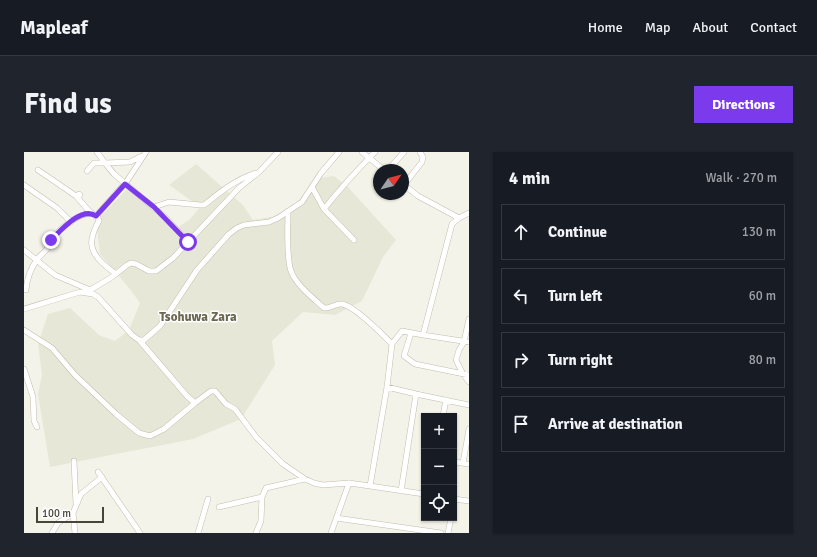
<!DOCTYPE html>
<html lang="en">
<head>
<meta charset="utf-8">
<style>
  :root { --surface:#171b24; --page:#20242c; --text:#f1f3f6; --muted:#9ea1a6; --line:#363941; --accent:#7c3aed }
  body { margin:0; font-family:Signika,sans-serif; background:var(--page); color:var(--text) }
  .controls { position:absolute; right:12px; bottom:12px; display:grid; overflow:hidden; border-radius:0px; box-shadow:0 1px 3px #0004 }
  .controls button { width:36px; height:36px; display:grid; place-items:center; padding:0; border:0; border-bottom:1px solid var(--line); background:var(--surface); color:var(--text); font:20px sans-serif }
  .compass { position:absolute; left:349px; top:12px; width:36px; height:36px; border-radius:50%; background:var(--surface); box-shadow:0 1px 3px #0004; rotate:55deg }
  .scale { position:absolute; left:12px; bottom:10px; width:68px; box-sizing:border-box; padding-left:4px; border:2px solid #474537; border-top:0; font-size:11px; line-height:14px; white-space:nowrap; color:#474537; -webkit-text-stroke:3px #fff; paint-order:stroke }
  .stop { position:absolute; width:12px; height:12px; margin:-9px; border:3px solid #7c3aed; border-radius:50%; background:#fff }
  .stop.end { background:#7c3aed; border-color:#fff; box-shadow:0 1px 4px #0008 }
  .list { margin:0; padding:0; list-style:none }
  h2 { display:flex; justify-content:space-between; align-items:center; height:52px; margin:0; padding:0 16px; font-size:17px }
  h2 small { font-size:13px; font-weight:400; color:var(--muted) }
  .list li { display:grid; grid-template-columns:26px 1fr auto; gap:12px; align-items:center; box-sizing:border-box; height:56px; margin:0 8px 8px; padding:0 8px; border:1px solid var(--line); border-radius:0px }
  .list b { display:block; font-size:15px; white-space:nowrap }
  .list em { font-size:13px; font-style:normal; color:var(--muted) }
  .icon { flex:none; width:22px; height:22px; fill:none; stroke:currentColor; stroke-width:2; stroke-linecap:round; stroke-linejoin:round }
  .map { position:relative; flex:none; width:445px; height:381px; overflow:hidden; border-radius:0px }
  header { display:flex; align-items:center; gap:24px; box-sizing:border-box; height:56px; padding:0 20px; background:var(--surface); border-bottom:1px solid var(--line) }
  header strong { font-size:19px }
  nav { display:flex; gap:22px; margin-inline-start:auto; font-size:14px }
  .intro { display:flex; align-items:center; justify-content:space-between; box-sizing:border-box; height:96px; padding:0 24px }
  h1 { margin:0; font-size:28px }
  .button { padding:10px 18px; border-radius:0px; background:var(--accent); color:#fff; font-size:14px; font-weight:700 }
  main { display:flex; gap:24px; padding:0 24px }
  aside { flex:1; background:var(--surface); border-radius:0px; box-shadow:0 1px 3px #0004 }
  .map>svg:first-child { display:block }
</style>
</head>
<body>
<header>
<strong>Mapleaf</strong>
<nav><a>Home</a><a>Map</a><a>About</a><a>Contact</a></nav>
</header>
<div class="intro"><h1>Find us</h1><a class="button">Directions</a></div>
<main>
<div class="map">
<svg width="445" height="381" viewBox="0 0 445 381">
  <rect width="100%" height="100%" fill="#f4f3e9"/>
  <path fill="#e7e7d7" d="M172 12 219 53 229 68 248 65 268 55 297 26 310 24 324 35 372 88 359 105 338 149 311 163 279 160 248 189 251 213 217 267 169 287 26 315 14 242 18 223 14 192 24 162 46 156 75 183 91 189 105 178 116 151 105 136 76 102 72 69 103 37 130 56 153 76 166 67 176 55 145 33Z"/>
  <g fill="none" stroke-linecap="round" stroke-linejoin="round">
    <g stroke="#bfbeab" stroke-width="6">
      <path id="street" d="M338 0 360 18
        M81 11 90 22 142 66 164 90
        M81 11 106 10 118 4
        M14 18 52 44 55 42 56 43
        M364 18 380 0
        M63 19 70 11H81L73 0
        M379 32 394 44 435 66
        M0 33 33 56 47 70
        M380 33 398 10 399 5 396 0
        M288 35 300 57 330 88
        M52 44 65 59 74 66 75 69C72 74 69 81 68 87 65 102 81 114 92 122
        M130 55 145 50 176 53H180C198 39 209 29 231 21
        M300 57C316 37 333 18 351 0
        M264 59C264 74 262 105 267 119 272 133 289 146 300 156 306 157 312 151 318 152 331 154 358 182 368 192L378 179 399 183 445 190
        M72 64 103 29 122 0
        M0 98 31 123 66 138
        M2 138C3 127 6 118 12 109 15 104 20 101 23 97 24 94 25 91 27 88 36 76 53 62 68 61
        M63 140 88 125 103 113 107 111 112 112 125 119H132L149 106 215 36 235 20 254 0
        M0 157 56 140 69 142 74 145 108 183 115 188H120L136 174 173 118 205 82 213 76 220 73 245 70 254 66 278 50 297 21 315 0
        M445 167 440 190 435 198 432 208 439 222 445 230
        M0 178 28 196 51 223 92 262 115 281 126 284 140 277 171 251
        M387 181 380 204 391 212 445 223
        M399 183 428 72 435 66 445 61
        M115 188 163 244 171 251 187 239H191L202 252 211 257 232 285 259 312 281 327 290 331 299 333 325 331 346 334
        M368 192 363 235 346 334 400 342
        M0 217 9 245 10 269 13 275
        M363 235 392 242 445 253
        M419 264 422 248
        M50 309 52 352
        M430 310 445 312
        M439 311 445 277
        M74 320 116 381
        M377 339 392 242
        M430 347 445 349
        M195 355 238 345 242 336 281 327
        M312 366 417 381
        M28 381 34 371 49 361
        M51 381 49 361 57 342 78 325
        M174 381 184 347
        M232 381 237 369 238 345
        M307 381 325 331
        M424 381 427 366"/>
    </g>
    <use href="#street" stroke="#fff" stroke-width="5"/>
  </g>
  <g fill="none" stroke-linecap="round" stroke-linejoin="round">
    <path stroke="#7c3aed" stroke-width="5" d="M27 88C37 78 58 54 72 64L101 32 130 55 164 90"/>
  </g>
  <g text-anchor="middle" stroke-width="3" stroke-linejoin="round" paint-order="stroke">
    <g font-size="13" font-weight="bold" fill="#6a664f" stroke="#fff">
      <text x="174" y="169">Tsohuwa Zara</text>
    </g>
  </g>
</svg>
<div class="controls">
<button>+</button>
<button>−</button>
<button><svg class="icon" aria-label="locate" viewBox="0 0 24 24"><circle cx="12" cy="12" r="6"/><path d="M12 2v4M12 18v4M2 12h4M18 12h4"/></svg></button>
</div>
<svg class="compass" viewBox="-18 -18 36 36"><path d="M0-13l5 13h-10z" fill="#e53935"/><path d="M0 13l5-13h-10z" fill="#9ea1a6"/></svg>
<div class="scale">100 m</div>
<div class="stop" style="left:164px;top:90px"></div>
<div class="stop end" style="left:27px;top:88px"></div>
</div>
<aside>
<h2>4 min<small>Walk · 270 m</small></h2>
<ul class="list">
<li><svg class="icon" aria-label="ahead" viewBox="0 0 24 24"><path d="M12 20V5M6 11l6-6 6 6"/></svg><div><b>Continue</b></div><em>130 m</em></li>
<li><svg class="icon" aria-label="left" viewBox="0 0 24 24"><path d="M17 20v-9H6M10 6l-5 5 5 5"/></svg><div><b>Turn left</b></div><em>60 m</em></li>
<li><svg class="icon" aria-label="right" viewBox="0 0 24 24"><path d="M7 20v-9h11M14 6l5 5-5 5"/></svg><div><b>Turn right</b></div><em>80 m</em></li>
<li><svg class="icon" aria-label="arrive" viewBox="0 0 24 24"><path d="M6 21V4h12l-3 4 3 4H6"/></svg><div><b>Arrive at destination</b></div></li>
</ul>
</aside>
</main>
</body>
</html>
